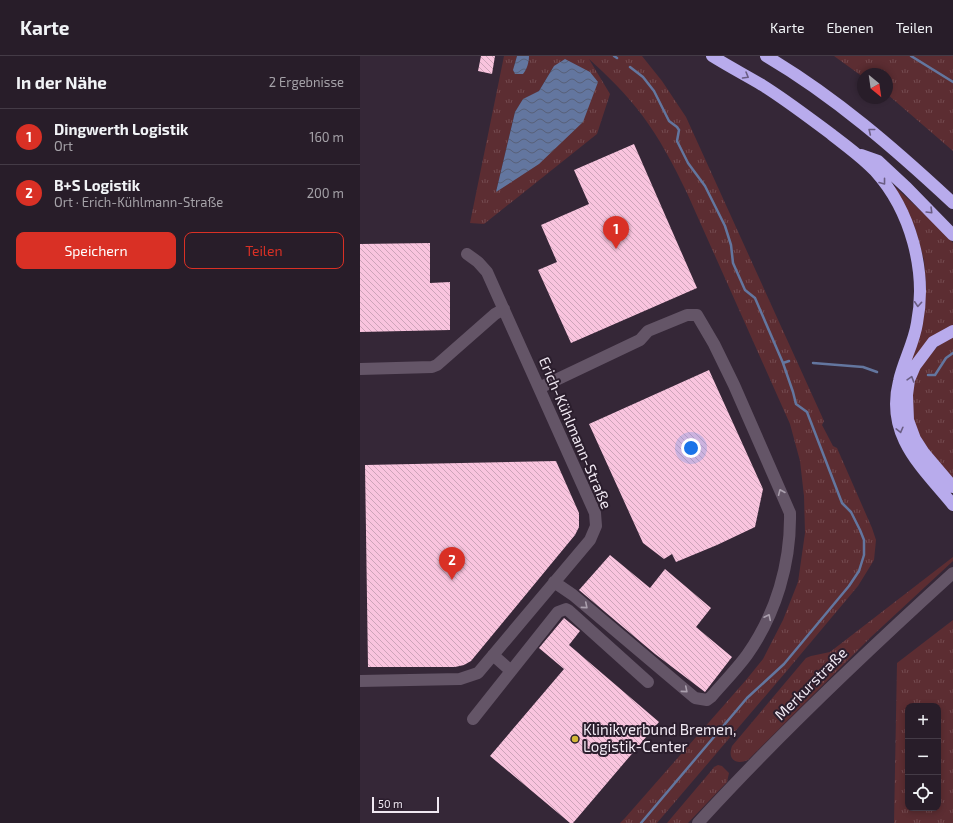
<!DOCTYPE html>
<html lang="de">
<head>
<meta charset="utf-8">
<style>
  :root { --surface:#281d29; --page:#342a35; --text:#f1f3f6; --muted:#a5a2a8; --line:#443b46; --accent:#d93025 }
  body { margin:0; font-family:"Exo 2",sans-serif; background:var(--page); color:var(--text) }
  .controls { position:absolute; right:12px; bottom:12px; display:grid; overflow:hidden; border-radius:8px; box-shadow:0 2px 6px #0003 }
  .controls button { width:36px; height:36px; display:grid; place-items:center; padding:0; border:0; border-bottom:1px solid var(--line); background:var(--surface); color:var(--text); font:20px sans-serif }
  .compass { position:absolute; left:497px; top:12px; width:36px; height:36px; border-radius:50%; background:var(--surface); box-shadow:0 2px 6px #0003; rotate:151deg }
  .scale { position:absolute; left:12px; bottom:10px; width:67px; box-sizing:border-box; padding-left:4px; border:2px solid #f1e9f3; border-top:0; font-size:11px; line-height:14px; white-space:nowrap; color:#f1e9f3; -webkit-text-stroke:3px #2b1e2d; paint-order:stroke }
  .you { position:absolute; left:331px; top:392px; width:14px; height:14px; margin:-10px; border:3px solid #fff; border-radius:50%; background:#1a73e8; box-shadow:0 0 0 6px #1a73e833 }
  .badge { display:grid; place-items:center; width:26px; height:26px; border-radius:50%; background:var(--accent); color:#fff; font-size:13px; font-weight:700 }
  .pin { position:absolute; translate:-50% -33px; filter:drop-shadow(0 1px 2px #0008) }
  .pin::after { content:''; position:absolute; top:21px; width:14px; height:12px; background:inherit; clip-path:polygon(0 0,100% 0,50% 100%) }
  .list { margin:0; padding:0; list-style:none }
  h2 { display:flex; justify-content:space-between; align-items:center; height:52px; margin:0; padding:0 16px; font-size:17px }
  h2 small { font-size:13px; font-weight:400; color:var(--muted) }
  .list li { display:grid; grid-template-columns:26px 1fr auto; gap:12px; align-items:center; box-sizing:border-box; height:56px; padding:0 16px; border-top:1px solid var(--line) }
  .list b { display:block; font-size:15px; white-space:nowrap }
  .list p { margin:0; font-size:13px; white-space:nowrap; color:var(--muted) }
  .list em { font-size:13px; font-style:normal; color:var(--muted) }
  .actions { display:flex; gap:8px; padding:12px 16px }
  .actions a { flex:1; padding:9px 0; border:1px solid var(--accent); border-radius:8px; text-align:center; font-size:14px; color:var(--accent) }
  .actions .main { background:var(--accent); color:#fff }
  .icon { flex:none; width:22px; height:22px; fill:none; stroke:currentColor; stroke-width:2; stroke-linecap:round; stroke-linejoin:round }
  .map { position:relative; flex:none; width:593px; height:767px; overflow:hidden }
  header { display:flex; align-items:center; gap:24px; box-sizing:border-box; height:56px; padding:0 20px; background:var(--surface); border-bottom:1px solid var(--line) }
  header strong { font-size:19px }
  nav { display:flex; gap:22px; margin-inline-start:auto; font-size:14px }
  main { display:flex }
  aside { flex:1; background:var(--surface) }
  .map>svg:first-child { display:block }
</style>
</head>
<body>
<header>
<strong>Karte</strong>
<nav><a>Karte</a><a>Ebenen</a><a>Teilen</a></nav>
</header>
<main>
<aside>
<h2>In der Nähe<small>2 Ergebnisse</small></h2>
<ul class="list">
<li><span class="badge">1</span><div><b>Dingwerth Logistik</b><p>Ort</p></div><em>160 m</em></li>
<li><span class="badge">2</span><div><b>B+S Logistik</b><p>Ort · Erich-Kühlmann-Straße</p></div><em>200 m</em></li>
</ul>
<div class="actions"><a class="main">Speichern</a><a>Teilen</a></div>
</aside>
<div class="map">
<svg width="593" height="767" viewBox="0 0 593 767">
  <defs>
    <pattern id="grass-tufts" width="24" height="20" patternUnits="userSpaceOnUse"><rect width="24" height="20" fill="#5c2d32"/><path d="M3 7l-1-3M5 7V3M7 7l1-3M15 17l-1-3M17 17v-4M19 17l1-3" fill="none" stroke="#744b50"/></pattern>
    <pattern id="water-waves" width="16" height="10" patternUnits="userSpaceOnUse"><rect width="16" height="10" fill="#63769f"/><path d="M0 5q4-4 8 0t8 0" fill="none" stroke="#576078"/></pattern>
    <pattern id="building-back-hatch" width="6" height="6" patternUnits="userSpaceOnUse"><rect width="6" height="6" fill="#f9c4de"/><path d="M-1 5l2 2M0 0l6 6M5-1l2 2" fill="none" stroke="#cda4b9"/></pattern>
  </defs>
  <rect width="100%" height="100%" fill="#352737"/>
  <path fill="url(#grass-tufts)" fill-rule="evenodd" d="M144 0H157L154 10 165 15 169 0H282L302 25 326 61 464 365 462 369 473 390 477 392 512 472 516 484 514 504 498 530 425 617 297 767H260L265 762 386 624 403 603 423 564 438 526 445 477 444 440 440 405 430 368 327 137C314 110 300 83 282 59 266 38 248 20 229 3L250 38 237 78 124 168 110 167ZM194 10 136 136 155 56 163 44 179 35Z
    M474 0H593V95L527 38V18H503V21Z
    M533 129 575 168 593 187V271L549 315 566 232 564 204 555 172 544 147Z
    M593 281V426L564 392 549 351 553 325 565 304 583 285Z
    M593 501V505L511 581 388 704C376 709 367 704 372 690L446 602 451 600 470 596Z
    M593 564V767H534L537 607ZM548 650H578V752H548Z
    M358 709 362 710 369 717 367 726 328 767H307L351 715 354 711Z"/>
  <path fill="url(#water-waves)" d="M157 0H169C169 6 167 13 163 18H155L153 14Z
    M205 3 230 16 238 26 223 66 179 108 136 136 155 56 163 43 179 35 194 10Z"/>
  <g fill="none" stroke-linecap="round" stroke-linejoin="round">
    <path stroke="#63769f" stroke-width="2.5" d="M254 0 257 2
      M551 0 593 26
      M270 11 283 21 294 35 309 65 317 71 319 74 317 85 328 107 345 130 365 170 371 189 373 207 385 234 395 242 423 307 433 336 436 348 447 356 482 447 491 456 500 474 504 484V499L499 515 489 530 424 608 387 642 281 767
      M423 307 429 305
      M453 307 503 311 517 316
      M568 319H575L586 302 593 297"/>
  </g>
  <path fill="url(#building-back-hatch)" d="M121 0H135L132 18 118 15Z
    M274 88 337 232 211 287 178 214 197 206 181 169 229 148 214 114Z
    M70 187V227L90 226V274L0 276V188Z
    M349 314 403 433 395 471 357 489 316 506 312 498 304 503 283 487 229 368Z
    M196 405 219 457V471L215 479 111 605 104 609 95 611H8L5 409Z
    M250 499 290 532 305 513 351 552 336 571 372 601 345 636 295 598 219 534Z
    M204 562 220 575 209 589 299 666 213 767H210L130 700 204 613 179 592Z"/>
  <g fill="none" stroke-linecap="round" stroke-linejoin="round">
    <path stroke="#645567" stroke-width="12" d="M0 313 72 311 77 309 135 258 144 253
      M179 332 280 284 288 275 327 259H337L354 288 374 329 430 457C431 507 416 558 387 599 376 614 363 627 351 641L347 644 335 642 213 539 194 526
      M133 599 151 615
      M0 625 100 623 118 617 230 484 236 470 235 457 127 216 118 206 107 198
      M113 663 198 556 206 553 208 554 288 626
      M338 767C418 679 505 597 593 517"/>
    <path stroke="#b8abec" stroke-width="12" d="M352 0C368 10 385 19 402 29 426 44 448 61 471 78 486 90 502 101 515 115 551 155 567 215 557 267 554 287 543 306 539 325 525 380 562 411 593 449
      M406 0C474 40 535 93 593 147
      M501 99 518 105 547 132 593 179
      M593 275 573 286 555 310 549 324 547 339 548 364 555 383 564 397 593 431"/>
  </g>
  <defs><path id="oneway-chevron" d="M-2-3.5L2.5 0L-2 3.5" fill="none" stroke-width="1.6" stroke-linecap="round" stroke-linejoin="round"/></defs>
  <g stroke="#6a5d83">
    <use href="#oneway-chevron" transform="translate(386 20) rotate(30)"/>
    <use href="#oneway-chevron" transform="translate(511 75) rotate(-141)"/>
    <use href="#oneway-chevron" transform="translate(523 126) rotate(52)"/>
    <use href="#oneway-chevron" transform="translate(570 155) rotate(45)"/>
    <use href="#oneway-chevron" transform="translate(558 248) rotate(94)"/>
    <use href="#oneway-chevron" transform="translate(551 323) rotate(-73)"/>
    <use href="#oneway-chevron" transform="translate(540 374) rotate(76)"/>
  </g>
  <g stroke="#aa9fad">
    <use href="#oneway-chevron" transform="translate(421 436) rotate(-113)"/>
    <use href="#oneway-chevron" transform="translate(225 550) rotate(40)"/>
    <use href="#oneway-chevron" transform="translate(408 561) rotate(-64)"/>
    <use href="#oneway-chevron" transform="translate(325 634) rotate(40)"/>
  </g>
  <circle fill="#d2b736" stroke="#2b1e2d" stroke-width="1.5" cx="215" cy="683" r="4"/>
  <g text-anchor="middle" stroke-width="4" stroke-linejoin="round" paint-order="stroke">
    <g font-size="15" fill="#f1e9f3" stroke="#2b1e2d">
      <text transform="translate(215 377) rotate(67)" y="5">Erich-Kühlmann-Straße</text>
      <text transform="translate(451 628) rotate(-45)" y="5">Merkurstraße</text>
    </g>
    <g font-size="15" fill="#f1e9f3" stroke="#2b1e2d" text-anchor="start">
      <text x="223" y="679">Klinikverbund Bremen,<tspan x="223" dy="17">Logistik-Center</tspan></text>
    </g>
  </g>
</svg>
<div class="controls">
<button>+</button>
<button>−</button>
<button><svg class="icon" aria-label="locate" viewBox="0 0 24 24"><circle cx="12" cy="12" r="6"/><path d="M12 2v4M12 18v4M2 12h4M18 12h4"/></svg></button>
</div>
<svg class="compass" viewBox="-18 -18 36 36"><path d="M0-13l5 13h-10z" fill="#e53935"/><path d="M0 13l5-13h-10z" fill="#a5a2a8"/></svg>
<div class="scale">50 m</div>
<div class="you"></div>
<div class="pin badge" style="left:256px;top:193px">1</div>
<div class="pin badge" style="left:92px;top:524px">2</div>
</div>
</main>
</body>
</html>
